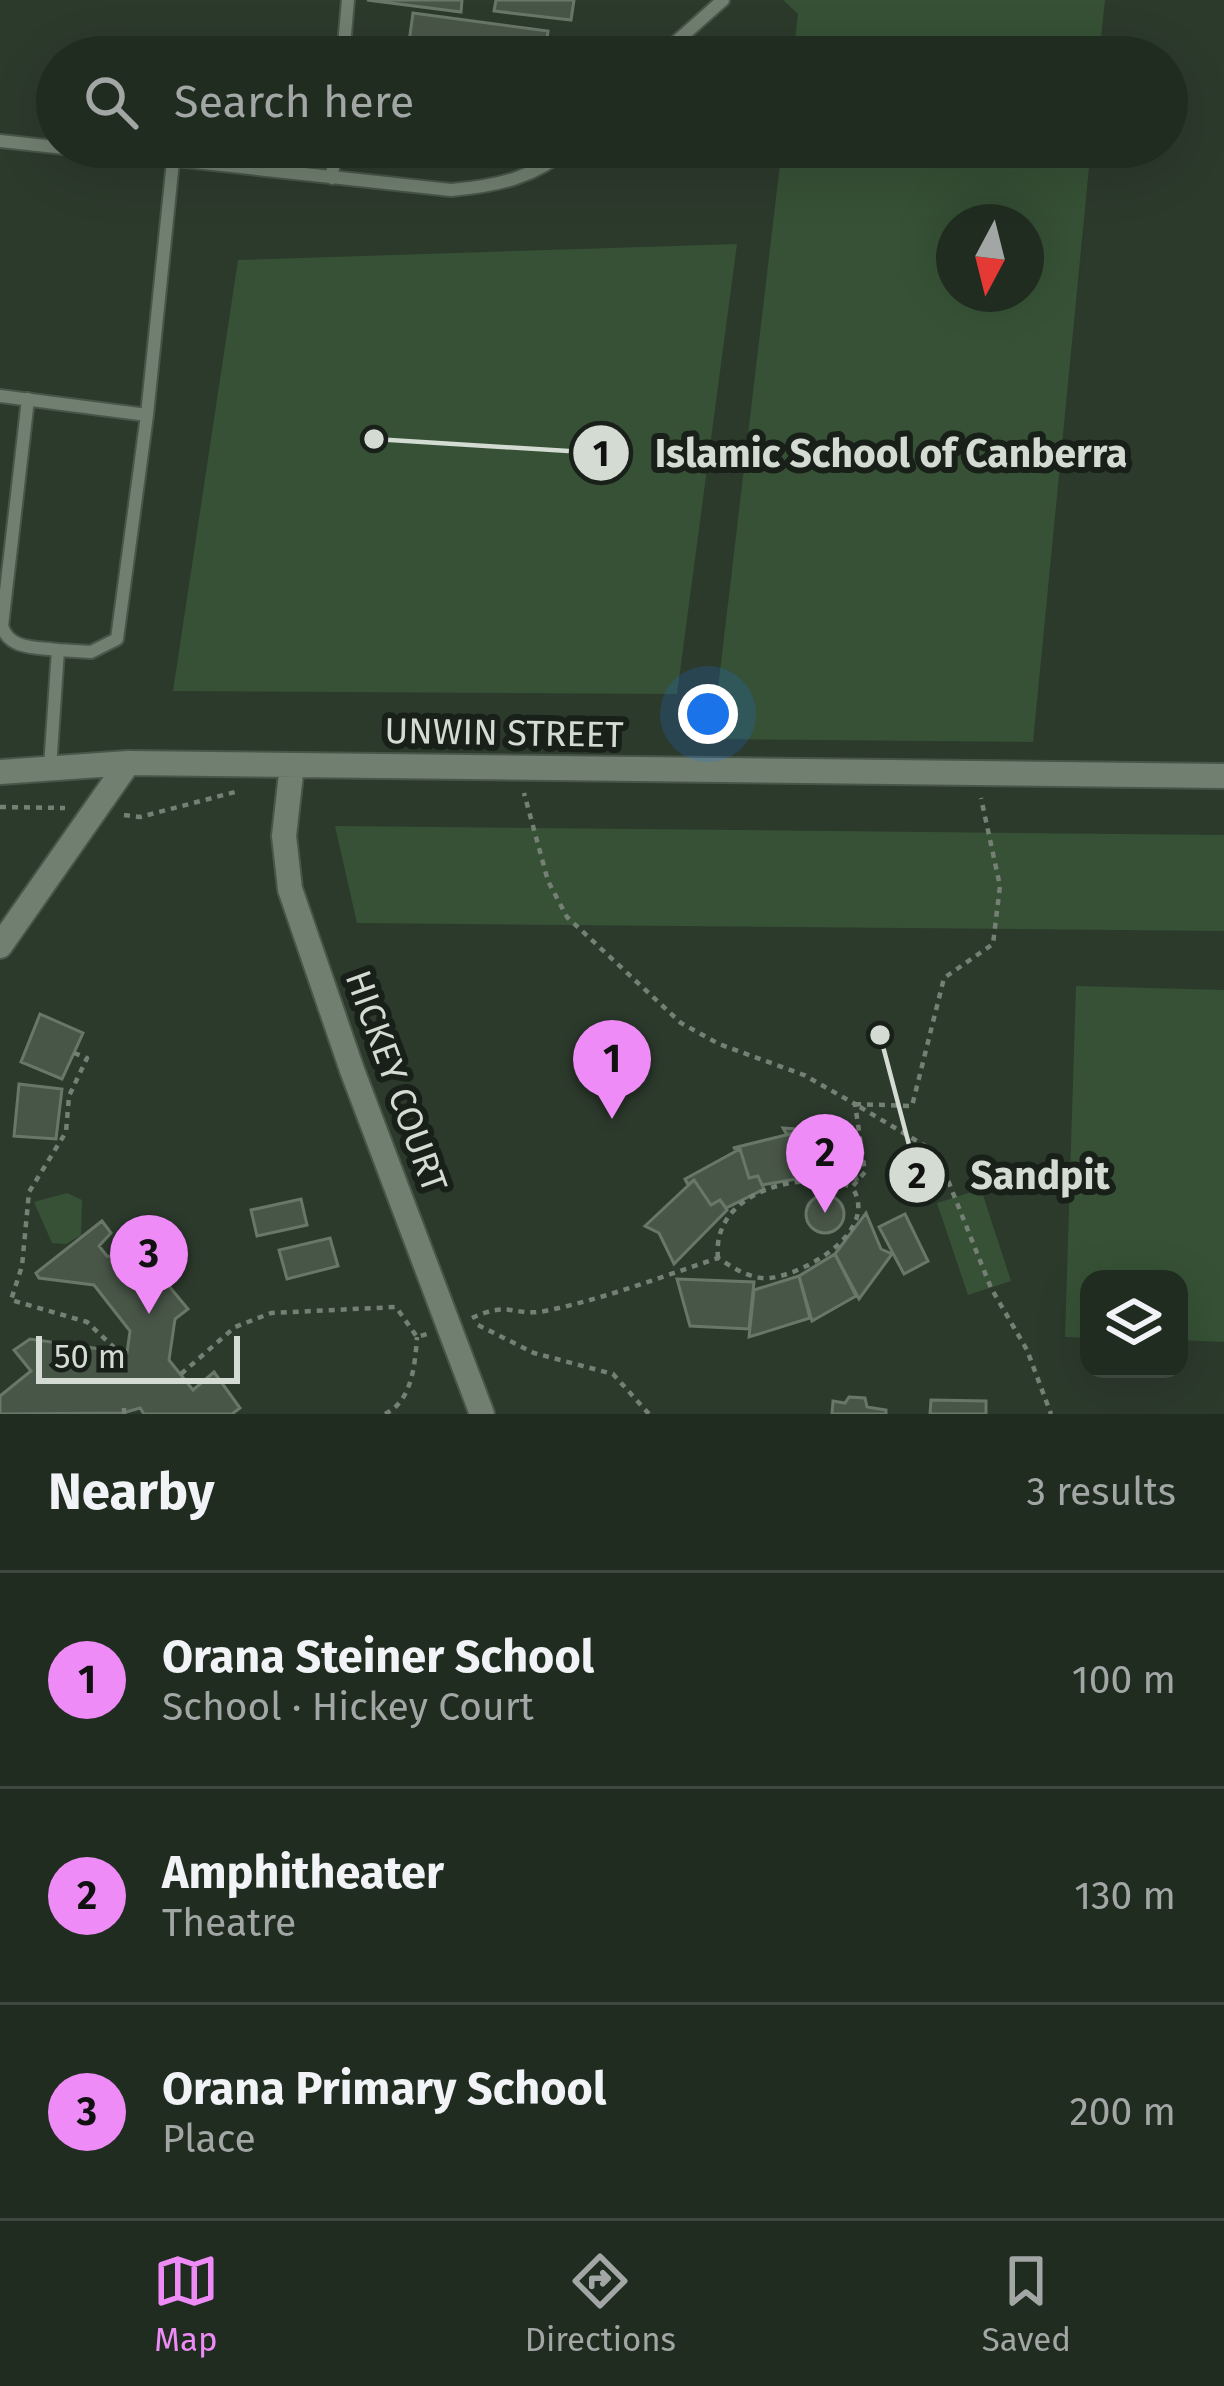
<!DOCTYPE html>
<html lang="en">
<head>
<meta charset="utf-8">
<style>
  :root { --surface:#212c21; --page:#2d382e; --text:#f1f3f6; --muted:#a2a7a5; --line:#3e483f; --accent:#ef8bf7 }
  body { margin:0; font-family:"Fira Sans",sans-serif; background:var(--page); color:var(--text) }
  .controls { position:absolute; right:36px; bottom:36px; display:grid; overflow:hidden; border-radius:24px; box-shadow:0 12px 48px #0002 }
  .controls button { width:108px; height:108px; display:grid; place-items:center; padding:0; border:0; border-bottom:3px solid var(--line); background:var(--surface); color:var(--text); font:60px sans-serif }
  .compass { position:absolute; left:936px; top:204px; width:108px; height:108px; border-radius:50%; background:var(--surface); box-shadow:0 12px 48px #0002; rotate:187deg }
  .scale { position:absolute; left:36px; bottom:30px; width:204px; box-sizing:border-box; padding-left:12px; border:6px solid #d3dbd3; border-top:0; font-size:33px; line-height:42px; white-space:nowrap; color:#d3dbd3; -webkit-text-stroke:9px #191f19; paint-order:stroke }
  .you { position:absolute; left:708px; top:714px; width:42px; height:42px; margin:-30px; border:9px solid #fff; border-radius:50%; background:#1a73e8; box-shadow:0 0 0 18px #1a73e833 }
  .badge { display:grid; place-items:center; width:78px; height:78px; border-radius:50%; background:var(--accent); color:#111; font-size:39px; font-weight:700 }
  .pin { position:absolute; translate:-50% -99px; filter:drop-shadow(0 3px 6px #0008) }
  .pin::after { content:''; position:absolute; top:63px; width:42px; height:36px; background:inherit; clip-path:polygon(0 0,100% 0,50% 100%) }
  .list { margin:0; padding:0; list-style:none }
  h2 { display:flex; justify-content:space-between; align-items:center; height:156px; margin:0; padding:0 48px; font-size:51px }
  h2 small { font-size:39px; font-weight:400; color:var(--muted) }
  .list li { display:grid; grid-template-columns:78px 1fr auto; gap:36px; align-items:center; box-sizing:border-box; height:216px; padding:0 48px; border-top:3px solid var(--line) }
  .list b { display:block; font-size:45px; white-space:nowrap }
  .list p { margin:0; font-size:39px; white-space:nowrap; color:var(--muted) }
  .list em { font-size:39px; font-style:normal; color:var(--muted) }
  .icon { flex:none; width:66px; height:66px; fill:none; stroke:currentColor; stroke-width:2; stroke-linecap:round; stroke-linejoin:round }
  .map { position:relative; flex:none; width:1224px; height:1414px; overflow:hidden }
  .search { position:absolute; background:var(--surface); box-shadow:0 12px 48px #0002; left:36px; right:36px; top:36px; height:132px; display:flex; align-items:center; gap:30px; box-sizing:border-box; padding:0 42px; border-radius:66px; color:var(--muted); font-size:45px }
  .sheet { height:804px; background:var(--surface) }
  nav { display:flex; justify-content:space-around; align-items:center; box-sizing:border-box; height:168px; border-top:3px solid var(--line); background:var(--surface); font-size:33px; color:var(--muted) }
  nav a { display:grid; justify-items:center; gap:6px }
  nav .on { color:var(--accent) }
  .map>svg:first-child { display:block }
</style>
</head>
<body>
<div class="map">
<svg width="1224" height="1414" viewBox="0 0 1224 1414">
  <rect width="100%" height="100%" fill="#2c3a2c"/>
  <path fill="#365136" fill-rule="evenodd" d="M783 0H1105L1099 57H793L798 14Z
    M782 147H1091L1033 742 712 739ZM954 222H1026V294H954Z
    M737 244 677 694 173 691 238 260Z
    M335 826 1224 835V931L357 923Z
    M1076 986 1224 990V1342L1179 1340V1279H1089V1338L1065 1337Z
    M981 1189 1011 1281 968 1295 937 1203Z
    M67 1193 82 1200 81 1235 66 1244 52 1243 34 1202Z"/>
  <path fill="#485647" stroke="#687767" stroke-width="3" d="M367 0H462L461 12Z
    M496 0H574L571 20 494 11Z
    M413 13 548 31 545 57H407Z
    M40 1014 83 1033 62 1079 21 1062Z
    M19 1084 62 1089 56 1139 14 1136Z
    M783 1128 846 1132 842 1143 857 1179 812 1175 808 1165H803L794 1133 787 1135Z
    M794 1133 807 1177 762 1185 758 1176 749 1178 740 1149 733 1148Z
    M740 1149 749 1178 758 1176 764 1189 726 1208 720 1200 711 1205 694 1180 688 1185 685 1179Z
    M694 1180 711 1205 720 1200 727 1210 674 1264 659 1233 645 1226Z
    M806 1214a19 19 0 1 1 38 0a19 19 0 1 1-38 0Z
    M301 1199 307 1225 257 1236 251 1210Z
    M866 1213 881 1249 892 1254 859 1299 835 1254Z
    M905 1214 928 1261 904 1274 879 1227Z
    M102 1221 111 1233 99 1246 107 1256 149 1262 188 1309 175 1319 169 1360 193 1390 214 1372 240 1408 232 1414H144L140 1408 123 1413 0 1414V1396L31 1371 14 1350 30 1339 107 1350 117 1361 127 1353 130 1331 94 1285 39 1278 36 1273Z
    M330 1238 338 1266 287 1279 279 1250Z
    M835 1254 856 1296 812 1321 799 1276Z
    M799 1276 810 1318 749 1337 754 1290Z
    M677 1279 754 1282 749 1329 690 1326Z
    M849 1397 865 1398 867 1407 886 1410V1414H832L833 1401 845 1403Z
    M931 1400 986 1401V1414H930Z"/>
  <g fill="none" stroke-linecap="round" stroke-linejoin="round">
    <g stroke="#495549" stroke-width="16">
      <path id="lane" d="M343 57 348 0
        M659 57 723 0
        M0 141 451 190C497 186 535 178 570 147
        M332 178 335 147
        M0 396 147 415 117 639 91 652 58 650 50 768
        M28 399 2 626C9 650 36 647 58 650
        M147 415 173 161"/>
    </g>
    <g stroke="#495549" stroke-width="28">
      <path id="street" d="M292 765 284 836 290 889 352 1070 482 1414
        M0 772 128 763 1224 776
        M0 946 128 763"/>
    </g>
    <path stroke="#758075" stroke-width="4.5" stroke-dasharray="6 6" stroke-linecap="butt" d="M0 807 65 808
      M124 815 140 817 235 792
      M74 1053 87 1058 69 1096 66 1132 29 1192 22 1266 11 1300 87 1322 123 1356
      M855 1104 912 1106 944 978 993 944 1000 886 981 798
      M860 1107 937 1153 991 1288 1027 1350 1051 1414
      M718 1258C711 1191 802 1169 852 1187
      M472 1318C510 1300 514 1317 545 1311 604 1299 661 1277 718 1258 733 1268 752 1280 770 1278 808 1273 880 1230 852 1187L865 1172 855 1104 804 1075 719 1044 681 1023 567 917 548 881 524 793
      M478 1325 534 1353 613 1374 649 1414
      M181 1374 235 1327 271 1313 396 1307 417 1337 427 1334
      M124 1414V1406
      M385 1414C412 1401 415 1365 417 1337"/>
    <use href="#lane" stroke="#707f70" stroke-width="12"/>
    <use href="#street" stroke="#707f70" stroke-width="24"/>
  </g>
  <g text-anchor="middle" stroke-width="12" stroke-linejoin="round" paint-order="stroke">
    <g font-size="36" fill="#d3dbd3" stroke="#191f19">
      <text transform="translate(504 732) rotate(1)" y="13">UNWIN STREET</text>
      <text transform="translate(397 1081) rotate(70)" y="13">HICKEY COURT</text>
    </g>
  </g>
  <path fill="none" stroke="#d3dbd3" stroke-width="4.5" d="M374 439L601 453M880 1035L917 1175"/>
  <g fill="#d3dbd3" stroke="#191f19" stroke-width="4.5">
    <circle cx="374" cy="439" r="12"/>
    <circle cx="880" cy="1035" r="12"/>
    <circle cx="601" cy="453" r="30"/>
    <circle cx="917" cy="1175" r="30"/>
  </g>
  <g font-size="36" text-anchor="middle" font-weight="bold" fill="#111">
    <text x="601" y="466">1</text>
    <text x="917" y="1188">2</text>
  </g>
  <g font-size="39" text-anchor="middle" font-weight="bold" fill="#d3dbd3" stroke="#191f19" stroke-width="12" stroke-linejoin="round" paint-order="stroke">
    <text x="891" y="467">Islamic School of Canberra</text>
    <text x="1040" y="1189">Sandpit</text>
  </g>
</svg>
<div class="controls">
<button><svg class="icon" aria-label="layers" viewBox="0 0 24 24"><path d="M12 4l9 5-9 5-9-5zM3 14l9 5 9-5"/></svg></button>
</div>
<svg class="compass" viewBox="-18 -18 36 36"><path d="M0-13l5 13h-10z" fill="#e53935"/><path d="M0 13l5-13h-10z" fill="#a2a7a5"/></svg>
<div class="scale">50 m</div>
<div class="you"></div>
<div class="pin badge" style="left:612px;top:1119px">1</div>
<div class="pin badge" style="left:825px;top:1213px">2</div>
<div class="pin badge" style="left:149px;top:1314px">3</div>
<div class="search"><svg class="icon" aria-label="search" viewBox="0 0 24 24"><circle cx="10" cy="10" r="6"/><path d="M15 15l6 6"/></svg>Search here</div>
</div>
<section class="sheet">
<h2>Nearby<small>3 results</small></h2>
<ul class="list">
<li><span class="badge">1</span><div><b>Orana Steiner School</b><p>School · Hickey Court</p></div><em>100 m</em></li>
<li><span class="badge">2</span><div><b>Amphitheater</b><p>Theatre</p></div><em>130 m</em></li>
<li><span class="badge">3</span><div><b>Orana Primary School</b><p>Place</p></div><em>200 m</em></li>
</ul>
</section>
<nav>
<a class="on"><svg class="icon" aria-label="map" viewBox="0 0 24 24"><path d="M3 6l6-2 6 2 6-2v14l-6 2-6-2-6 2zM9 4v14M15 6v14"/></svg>Map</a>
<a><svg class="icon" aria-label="directions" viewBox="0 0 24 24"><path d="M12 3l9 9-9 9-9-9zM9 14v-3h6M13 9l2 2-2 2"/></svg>Directions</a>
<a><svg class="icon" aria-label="saved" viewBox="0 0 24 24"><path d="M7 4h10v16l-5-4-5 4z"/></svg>Saved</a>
</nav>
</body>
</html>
